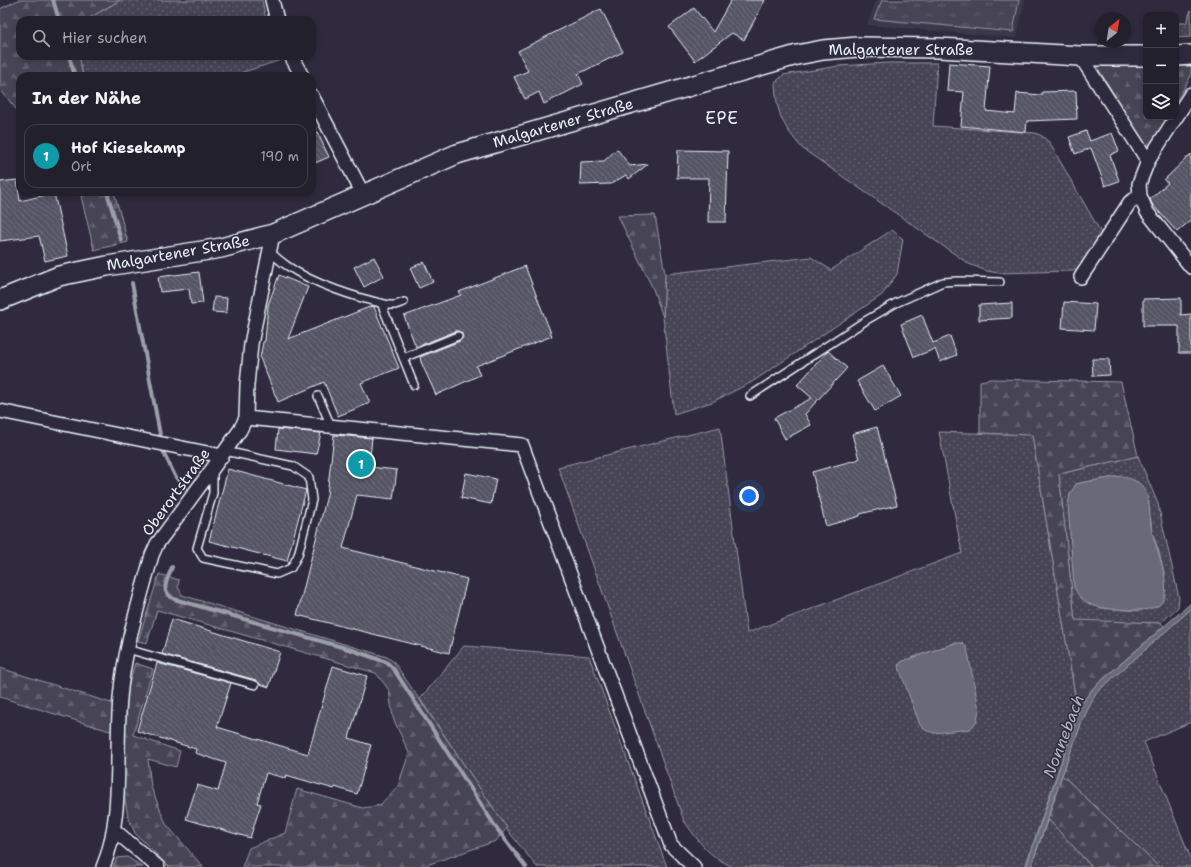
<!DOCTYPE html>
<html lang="de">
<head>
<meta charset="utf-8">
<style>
  :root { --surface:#23202e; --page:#2f2d3a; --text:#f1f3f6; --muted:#a3a3aa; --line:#403e4a; --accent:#db2777 }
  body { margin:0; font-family:"Shantell Sans",sans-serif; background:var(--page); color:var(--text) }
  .controls { position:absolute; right:12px; top:12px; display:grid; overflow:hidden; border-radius:8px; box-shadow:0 2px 6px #0003 }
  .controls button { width:36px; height:36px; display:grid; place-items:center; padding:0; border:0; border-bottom:1px solid var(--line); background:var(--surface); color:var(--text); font:20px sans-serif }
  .compass { position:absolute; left:1095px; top:12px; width:36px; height:36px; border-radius:50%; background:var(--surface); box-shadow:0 2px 6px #0003; rotate:30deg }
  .you { position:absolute; left:749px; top:496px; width:14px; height:14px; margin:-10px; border:3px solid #fff; border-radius:50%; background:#1a73e8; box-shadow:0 0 0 6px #1a73e833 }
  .badge { display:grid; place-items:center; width:26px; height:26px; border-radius:50%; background:var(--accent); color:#fff; font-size:13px; font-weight:700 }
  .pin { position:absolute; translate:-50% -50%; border:2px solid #fff; box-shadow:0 1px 4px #0006 }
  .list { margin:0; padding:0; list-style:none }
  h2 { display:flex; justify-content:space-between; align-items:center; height:52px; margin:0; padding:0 16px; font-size:17px }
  h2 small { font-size:13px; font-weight:400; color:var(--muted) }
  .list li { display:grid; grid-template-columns:26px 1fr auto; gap:12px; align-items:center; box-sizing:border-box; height:64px; margin:0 8px 8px; padding:0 8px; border:1px solid var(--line); border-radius:12px }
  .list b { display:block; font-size:15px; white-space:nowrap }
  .list p { margin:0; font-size:13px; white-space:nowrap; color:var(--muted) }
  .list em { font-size:13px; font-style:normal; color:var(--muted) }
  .icon { flex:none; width:22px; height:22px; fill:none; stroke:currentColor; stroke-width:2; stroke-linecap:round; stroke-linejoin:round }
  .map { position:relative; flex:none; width:1191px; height:867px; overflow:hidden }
  .search { position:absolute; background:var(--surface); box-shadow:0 2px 6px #0003; left:16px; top:16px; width:300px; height:44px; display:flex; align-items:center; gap:10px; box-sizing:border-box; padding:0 14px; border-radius:12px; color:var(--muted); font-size:15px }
  .panel { position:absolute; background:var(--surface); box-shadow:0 2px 6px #0003; left:16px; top:72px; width:300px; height:124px; border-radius:12px }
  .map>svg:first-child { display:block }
</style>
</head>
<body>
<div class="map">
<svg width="1191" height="867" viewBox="0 0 1191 867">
  <defs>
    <pattern id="grass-dots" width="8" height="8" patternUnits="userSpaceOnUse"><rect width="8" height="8" fill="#464455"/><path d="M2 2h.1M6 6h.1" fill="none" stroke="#615f6e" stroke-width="1.8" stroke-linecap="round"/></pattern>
    <pattern id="forest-firs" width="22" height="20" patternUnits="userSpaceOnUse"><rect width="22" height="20" fill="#464455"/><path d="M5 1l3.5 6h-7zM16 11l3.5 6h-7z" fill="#615f6e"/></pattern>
    <pattern id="park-tufts" width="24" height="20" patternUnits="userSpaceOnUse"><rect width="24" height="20" fill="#464455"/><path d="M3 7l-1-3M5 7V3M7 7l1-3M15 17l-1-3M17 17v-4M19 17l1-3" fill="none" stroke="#615f6e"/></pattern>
    <pattern id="building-back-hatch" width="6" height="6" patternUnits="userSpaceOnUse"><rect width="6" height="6" fill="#575565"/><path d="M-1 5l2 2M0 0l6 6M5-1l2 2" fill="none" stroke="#6f6e7c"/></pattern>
  </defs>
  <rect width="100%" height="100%" fill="#2f2a3d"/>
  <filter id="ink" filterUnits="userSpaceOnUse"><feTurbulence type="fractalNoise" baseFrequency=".025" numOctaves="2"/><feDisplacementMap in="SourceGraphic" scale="8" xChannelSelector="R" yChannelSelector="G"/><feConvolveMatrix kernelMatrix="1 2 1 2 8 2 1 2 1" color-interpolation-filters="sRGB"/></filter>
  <g filter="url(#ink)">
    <path fill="#3b3749" d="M876 0H1025L1017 38 867 25Z"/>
    <path fill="url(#grass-dots)" stroke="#979aa6" fill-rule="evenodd" d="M120 0H262L266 20H86Z
      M1191 10V37L1176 38V23H1186Z
      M79 56H279L281 60 231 76H83Z
      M888 63H937L933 126 1035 133 1042 136 1049 142 1100 231 1101 237 1081 266 1073 271 998 273 987 271 969 264 803 149C782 125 777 115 775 83L783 75 839 66Z
      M892 230 903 239 897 274 882 295 752 382 712 402 674 414 663 317 665 274 811 257 831 270Z
      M720 427 747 633 962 553 939 432 1032 435 1078 713 1025 867H733C707 855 700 843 684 821L558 467ZM955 643 898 665 903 661Z
      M1138 456 1158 504 1179 598 1178 607 1161 623 1075 621 1059 474ZM1122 476 1145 491 1151 521 1152 531 1159 552 1165 576 1141 611 1101 608 1088 603 1076 484 1085 482Z
      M1191 609V722L1144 742 1191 859V867H1159L1062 775 1083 719 1096 693Z
      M464 646 589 656 667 867H537L509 832 420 699Z
      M1048 819 1092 867H1031Z"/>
    <path fill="url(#forest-firs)" stroke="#979aa6" d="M18 0H120L86 20H20V56H79L83 76H20V114L0 89V9Z
      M1096 65H1146V117H1167L1149 149 1147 148Z
      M1176 66H1191V76L1176 102Z
      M80 192H114L128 242 94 250Z
      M655 215 665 274 663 317 653 289 618 216Z
      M991 379 1121 382 1138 456 1059 474 1075 620 1161 623 1164 626 1093 688 1085 699 1078 713 1032 435 980 433V381Z
      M159 574 179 580 178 587 182 595 387 657 394 662 507 828 496 841 421 867H242L249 848 285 833 297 789 363 808 380 805 398 786 409 753 393 718 389 690 376 673 157 610 147 643 138 641Z
      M135 663 153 669 133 735 180 751 176 767 148 759 151 787 166 824 203 867H169L135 833 128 817 121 778 128 688Z
      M0 668 114 704 113 732 0 697Z
      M1062 775 1159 867H1092L1048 819Z
      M127 857 143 867H113L117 858Z"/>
    <path fill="url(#park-tufts)" stroke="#979aa6" d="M882 0H1019L1013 32 874 19Z"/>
    <path fill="#696978" stroke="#9c9fab" d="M1122 476C1131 479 1140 481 1145 490 1151 502 1149 518 1152 532 1155 547 1176 592 1159 605 1147 613 1125 609 1111 609 1094 607 1081 604 1074 587L1068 505 1070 494 1076 484 1085 482Z
      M1191 603V609L1096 693 1083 719 1062 775 1031 867H1026L1078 713 1085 699 1093 688Z
      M955 643H962L967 648 979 709 977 721 970 729 935 733 927 731 920 725 898 665 903 661Z"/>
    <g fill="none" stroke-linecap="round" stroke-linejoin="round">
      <path stroke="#9c9fab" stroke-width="4" d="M53 0 59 20
        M69 56 75 76
        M107 192 121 240
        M132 283 163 451 175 476 186 489
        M172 567C167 581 159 591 174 599L352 650 386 662 393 668 495 826 526 867"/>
    </g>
    <path fill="url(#building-back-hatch)" stroke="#e8f1f8" d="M731 0H765L744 40 732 33 695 61 669 27 694 8 713 32Z
      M601 9 623 52 578 74 583 84 544 104 539 92 525 99 514 77 528 71 518 51Z
      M949 63 990 66 986 111 1015 114 1017 93 1042 95V92L1076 91 1077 119 1027 121 1026 132 961 126 964 92 947 91Z
      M312 121 329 157 315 163 312 157Z
      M1086 131 1090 141 1112 133 1119 151 1110 155 1119 181 1105 186 1091 148 1075 154 1069 137Z
      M617 149 630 166 648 164 629 179 626 175 611 184 580 185 581 162 604 161Z
      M678 150 728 151 726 222H708L709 178H677Z
      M1191 154V220L1177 232 1152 204 1150 199 1168 183 1164 180Z
      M17 180 20 201 54 193 68 256 45 261 39 236 0 241V182Z
      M374 257 384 276 364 287 354 267Z
      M424 262 433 282 419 288 410 268Z
      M525 266 552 336 476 366 480 375 436 395 421 362 420 357 460 341 463 337 462 334 459 331H456L416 347 404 316 461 295 459 292Z
      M199 272 203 303 191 304 189 289 160 292 158 277Z
      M279 275 308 287 288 339 372 306 374 307 399 368 361 383 370 403 338 416 324 382 278 402 260 358 263 342 265 341 268 305Z
      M214 297 227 298 226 313 212 312Z
      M1181 298V315L1191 314V353H1179V326H1143V299Z
      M1064 302 1096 304 1094 330 1062 328Z
      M1012 303V318L979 320V305Z
      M922 315 933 343 950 336 957 355 940 362 935 349 914 357 901 324Z
      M828 351 847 368 805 414 811 425 785 439 774 418 812 398 797 385Z
      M1092 359H1109L1110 375 1093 376Z
      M883 366 901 396 875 411 857 381Z
      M877 427 897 505 860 514V516L826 526 812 472 859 459 852 434Z
      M278 429 321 433 316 454 276 449Z
      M334 435 372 438 369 467 397 470 393 499 357 495 343 548 467 579 449 653 297 615 327 495Z
      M228 469 306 490 287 561 209 541Z
      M466 473 496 479 491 504 461 498Z
      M172 619 280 652 269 687 260 684 256 680 162 654Z
      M157 663 231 683 217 727 308 754 333 666 367 676 349 738 371 745 357 794 335 787 334 789 286 775 285 778 266 773 257 803 261 804 250 838 186 819 197 785 218 791 226 763 195 753 196 749 137 731Z"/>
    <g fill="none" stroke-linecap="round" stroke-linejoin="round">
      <g stroke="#e8f1f8" stroke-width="10">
        <path id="lane" d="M269 251C275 256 280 261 286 265 313 284 357 298 389 305H395L404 302
          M381 303 414 385
          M403 358 458 336
          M318 396 331 426
          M750 396 865 321 896 303 943 282 958 281 1000 282
          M213 470V493L197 548 203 558 277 574 291 568 298 555 312 500 309 477 293 466 225 451
          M127 649 255 685"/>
      </g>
      <g stroke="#e8f1f8" stroke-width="16">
        <path id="street" d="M272 0 277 20
          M291 56 302 76
          M1080 56 1148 161
          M312 96 363 194
          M1140 196 1147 212 1191 267
          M1081 277 1130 202 1140 196 1139 184 1148 161 1191 94
          M0 411 222 456
          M246 418 522 445 671 845 694 867
          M114 830 158 867
          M103 867C124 817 115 752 120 698 124 649 139 603 152 555L157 544 213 468 240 430 246 418 247 385 251 344 273 234"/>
      </g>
      <g stroke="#e8f1f8" stroke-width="22">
        <path id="secondary" d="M1176 56 1191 55
          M0 300 59 276 107 266 221 248 273 234 457 154 797 55 823 50 858 47 939 48 1080 56H1146"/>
      </g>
      <use href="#lane" stroke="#2f2a3d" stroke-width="7"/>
      <use href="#street" stroke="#2f2a3d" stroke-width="13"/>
      <use href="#secondary" stroke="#2f2a3d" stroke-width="19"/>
    </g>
  </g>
  <g text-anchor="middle" stroke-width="3" stroke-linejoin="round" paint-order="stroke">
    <g font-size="15" fill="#e8f1f8" stroke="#2f2a3d">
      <text x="901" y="55">Malgartener Straße</text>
      <text transform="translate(563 123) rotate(-16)" y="5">Malgartener Straße</text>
      <text transform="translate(178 253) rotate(-10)" y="5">Malgartener Straße</text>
      <text transform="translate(176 492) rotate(-54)" y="5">Oberortstraße</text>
    </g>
    <g font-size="16" font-style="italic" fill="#afb4be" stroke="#2f2a3d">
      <text transform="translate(1063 736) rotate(-69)" y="6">Nonnebach</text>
    </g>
    <g font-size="17" letter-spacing="1" fill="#e8f1f8" stroke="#2f2a3d">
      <text x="722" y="124">EPE</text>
    </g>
  </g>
</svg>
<div class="controls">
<button>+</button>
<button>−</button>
<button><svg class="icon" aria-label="layers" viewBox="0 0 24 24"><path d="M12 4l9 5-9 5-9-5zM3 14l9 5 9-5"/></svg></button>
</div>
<svg class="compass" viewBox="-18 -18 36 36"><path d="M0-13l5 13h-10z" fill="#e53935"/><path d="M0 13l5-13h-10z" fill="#a3a3aa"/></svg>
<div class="you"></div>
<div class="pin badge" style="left:361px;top:464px;background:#0f9aa8">1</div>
<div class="search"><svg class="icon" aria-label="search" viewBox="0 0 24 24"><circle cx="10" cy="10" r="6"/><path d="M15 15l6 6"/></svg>Hier suchen</div>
<section class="panel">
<h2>In der Nähe<small></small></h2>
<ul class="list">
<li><span class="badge" style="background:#0f9aa8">1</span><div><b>Hof Kiesekamp</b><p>Ort</p></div><em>190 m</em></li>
</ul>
</section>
</div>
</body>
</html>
